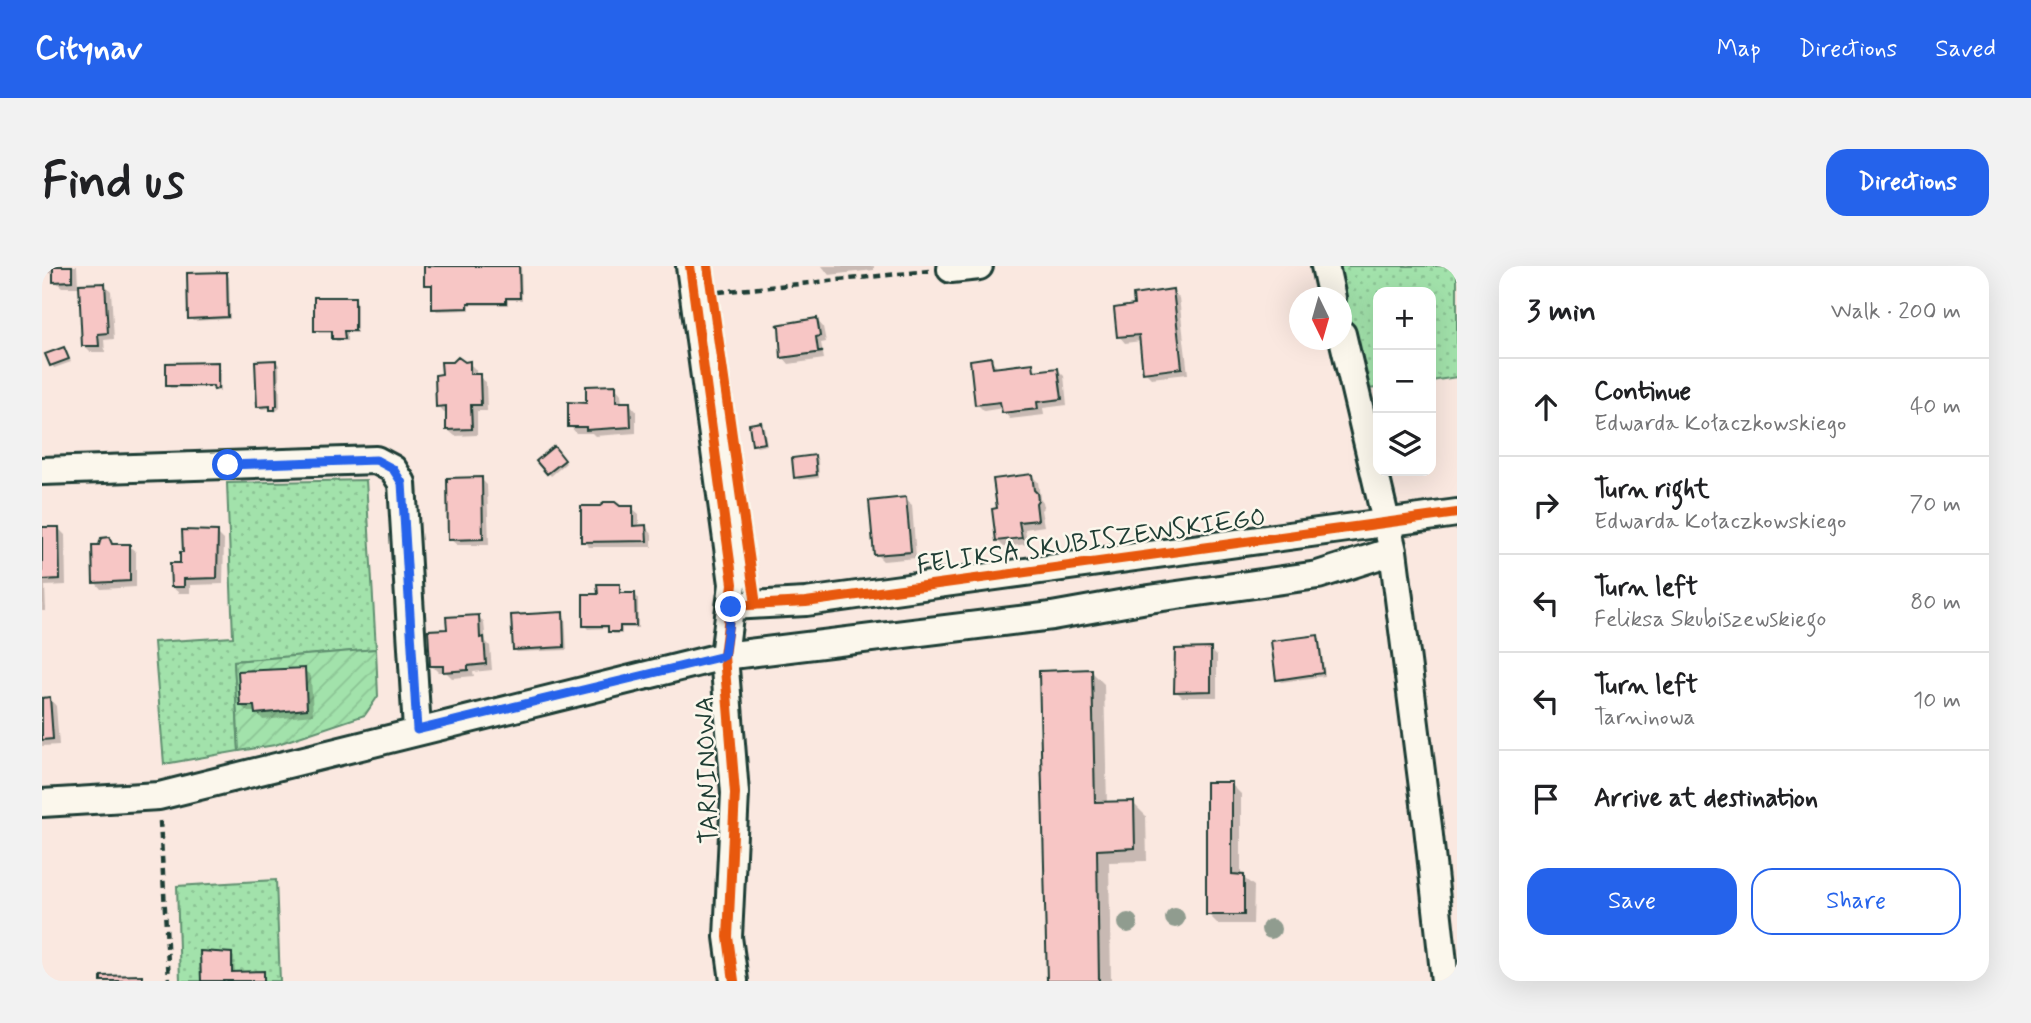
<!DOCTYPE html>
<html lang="en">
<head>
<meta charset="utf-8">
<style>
  :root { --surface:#fff; --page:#f2f2f2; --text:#202124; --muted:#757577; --line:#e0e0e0; --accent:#2563eb }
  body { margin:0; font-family:Mynerve,sans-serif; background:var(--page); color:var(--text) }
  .controls { position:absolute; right:21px; top:21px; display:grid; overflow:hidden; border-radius:14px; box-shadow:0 7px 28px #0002 }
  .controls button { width:63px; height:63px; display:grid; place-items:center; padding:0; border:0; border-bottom:2px solid var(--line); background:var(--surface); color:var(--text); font:35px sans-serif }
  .compass { position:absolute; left:1247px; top:21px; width:63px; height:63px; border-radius:50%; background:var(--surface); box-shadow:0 7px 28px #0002; rotate:175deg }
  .stop { position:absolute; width:21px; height:21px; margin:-16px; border:5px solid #2563eb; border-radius:50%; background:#fff }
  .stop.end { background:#2563eb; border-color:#fff; box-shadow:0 2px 7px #0008 }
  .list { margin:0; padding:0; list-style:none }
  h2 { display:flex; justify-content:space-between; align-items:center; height:91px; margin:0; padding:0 28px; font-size:30px }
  h2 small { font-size:23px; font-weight:400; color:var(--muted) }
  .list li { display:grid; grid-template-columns:46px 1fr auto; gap:21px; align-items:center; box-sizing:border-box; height:98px; padding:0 28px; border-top:2px solid var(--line) }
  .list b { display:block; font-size:26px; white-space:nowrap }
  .list p { margin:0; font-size:23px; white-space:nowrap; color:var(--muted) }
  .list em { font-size:23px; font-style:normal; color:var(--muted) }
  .actions { display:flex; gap:14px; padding:21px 28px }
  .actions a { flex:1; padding:16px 0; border:2px solid var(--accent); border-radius:21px; text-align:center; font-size:24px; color:var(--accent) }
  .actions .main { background:var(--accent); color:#fff }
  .icon { flex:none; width:38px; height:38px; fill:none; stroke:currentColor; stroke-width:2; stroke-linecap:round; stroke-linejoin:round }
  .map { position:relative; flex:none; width:1415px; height:715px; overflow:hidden; border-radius:21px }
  header { display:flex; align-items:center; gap:42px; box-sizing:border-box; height:98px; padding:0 35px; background:var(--accent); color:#fff }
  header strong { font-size:33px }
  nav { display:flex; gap:38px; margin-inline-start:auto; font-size:24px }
  .intro { display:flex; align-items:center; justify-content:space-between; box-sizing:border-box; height:168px; padding:0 42px }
  h1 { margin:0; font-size:49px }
  .button { padding:18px 32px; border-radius:21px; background:var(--accent); color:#fff; font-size:24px; font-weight:700 }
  main { display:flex; gap:42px; padding:0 42px }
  aside { flex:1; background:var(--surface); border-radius:21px; box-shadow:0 7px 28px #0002 }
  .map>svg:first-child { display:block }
</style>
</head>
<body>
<header>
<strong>Citynav</strong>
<nav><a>Map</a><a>Directions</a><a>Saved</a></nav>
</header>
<div class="intro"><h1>Find us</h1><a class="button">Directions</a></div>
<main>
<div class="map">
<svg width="1415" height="715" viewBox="0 0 1415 715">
  <defs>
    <pattern id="grass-dots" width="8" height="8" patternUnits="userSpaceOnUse" patternTransform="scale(1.75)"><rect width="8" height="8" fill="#a2e2ab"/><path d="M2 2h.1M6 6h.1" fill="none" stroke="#8bc394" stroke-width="1.8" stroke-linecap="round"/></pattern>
    <pattern id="garden-furrows" width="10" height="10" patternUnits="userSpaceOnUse" patternTransform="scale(1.75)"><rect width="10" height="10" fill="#a2e2ab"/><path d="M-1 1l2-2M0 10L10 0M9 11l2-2" fill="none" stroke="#8bc394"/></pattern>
  </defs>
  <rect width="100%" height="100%" fill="#fae8e0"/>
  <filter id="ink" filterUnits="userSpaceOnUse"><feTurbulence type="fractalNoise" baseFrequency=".0143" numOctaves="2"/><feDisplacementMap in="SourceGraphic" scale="14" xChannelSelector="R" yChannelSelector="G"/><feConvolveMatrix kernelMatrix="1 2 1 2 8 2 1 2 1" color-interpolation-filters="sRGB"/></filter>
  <g filter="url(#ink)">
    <path fill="url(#grass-dots)" stroke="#609070" stroke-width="2" d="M1291 0H1415V111L1389 115V26H1336V122L1323 123Z
      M324 214 334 383 192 395 197 485 122 498 112 376 191 371 185 217Z
      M234 614 238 715H138L135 620Z"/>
    <path fill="url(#garden-furrows)" stroke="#609070" stroke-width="2" d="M334 383 336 430 323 449 233 479 197 485 192 395Z"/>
    <path fill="#0003" d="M0 0H35L36 20 62 18 69 25 72 73 62 74 63 86H48L42 80 39 21H20L13 15V7H1Z
      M383 0H479L480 34H466V39H428V44L395 45 392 42 391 21 384 18Z
      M780 0H832V4L787 9Z
      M184 8 187 11 188 53 151 55 148 52Z
      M1131 25 1137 32 1146 108 1109 112 1103 106 1099 75 1083 77 1077 70Z
      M312 33 315 36V67H305V75H294L291 67H277L274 64Z
      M775 54 781 61 784 76 779 77 782 93 747 98 741 91Z
      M22 83 29 96 12 102 10 99Z
      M949 93 956 103 990 99 996 106 1015 103 1022 110 1025 139 1001 142 1002 149 968 153 962 146 961 142 942 145 935 138Z
      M234 96 237 99 238 142 233 146 230 142 220 143 217 140Z
      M411 97H427L434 104V109L444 116 445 145H435V169L413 170 406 164V146L402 147 396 140 401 110Z
      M175 98 178 101V126L173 122H128L126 119Z
      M573 121 579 128 580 138H588L594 145V167L553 170 550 167H534L528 160Z
      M719 158 722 161 725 179 715 181 712 178Z
      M512 183 524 197 509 210 497 195Z
      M773 191 776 194 777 212 757 214 754 211Z
      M989 209 996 216 998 232 1001 236 1002 241 999 244 1002 260 983 263 985 278 962 281 955 274 957 243Z
      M439 213 445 219 447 279H415L408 273Z
      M863 233 870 239 874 292 841 295 834 288Z
      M577 242H590L597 248V261H604L610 268V281H547L541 275Z
      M16 262 23 269 24 319 3 320 4 345H0V263Z
      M175 267 182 274 181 318 148 319V327H137L130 321 140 298Z
      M66 273 73 280H87L94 286V321L59 323 53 316 59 281Z
      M577 320 580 323V329H593L596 332V362H580V368H571L568 362 546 363 543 360Z
      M520 348 523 351 525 384 475 386 472 383Z
      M436 350 442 357 444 376 448 380 450 404 431 406 432 410 410 412 404 406H396L390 400 407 364Z
      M1275 371 1278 374 1283 410 1239 416 1236 413Z
      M1168 384 1175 390V431H1140L1134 425Z
      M262 404 269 410 271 449 221 454 214 446H206L199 440Z
      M1049 405 1062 418 1065 538 1091 537 1104 550 1105 595 1067 596 1069 715H1006Z
      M8 433 14 440 17 479 0 480V434Z
      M1189 518 1199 528V610L1212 620 1211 658H1176L1166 648Z
      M189 688 192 691 193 708 221 707 224 715H160Z"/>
    <path fill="#f7c6c5" stroke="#1f3d34" stroke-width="2" d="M0 0H30V15L11 16V1Z
      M382 0H477L478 32H464V37H426V42L390 43V19H382Z
      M185 6 186 51 146 53 145 7Z
      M63 17 66 67 56 68 57 80H40L37 18Z
      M1131 23 1140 102 1101 107 1097 69 1075 71 1072 42 1092 39 1091 29Z
      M272 31H313V65H302L303 73H290V65H272Z
      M775 52 778 70 774 71 776 85 781 86 739 92 737 60 734 59Z
      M22 81 27 93 8 100 3 88Z
      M416 91 423 96 428 95V108H438L439 139H429L430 163 404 164V140L394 141 393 109 400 108 399 96H411Z
      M949 91 951 102 991 97 992 105 1016 102 1020 133 995 136 996 143 960 147 958 136 933 139 928 94Z
      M234 94 235 140H233V144H228V140L215 141 213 95Z
      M176 96V123L172 124 171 120H124V97Z
      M574 119V136H588L589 161 544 164V161H526V136L544 137V120Z
      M719 156 723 177 710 179 707 158Z
      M512 180 523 194 505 208 494 195Z
      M773 189 775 209 752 212 750 192Z
      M990 208 992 224 995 227 996 234 994 237 996 254 977 256 980 272 954 275 950 243 955 242 951 213Z
      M440 211 441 273 406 274 405 212Z
      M864 231 869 286 832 289 827 235Z
      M563 236H573L578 240H591V260L604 259 605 275 539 276V240H558Z
      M0 261H17L18 313 0 314Z
      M140 264 176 265 175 312 142 313V321H129L128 297H138V286H141Z
      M67 271 70 278H88V315L51 317 50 279H57L59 272Z
      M555 318H578V327H593L594 360H578V366H566V360H541V328H556Z
      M521 346 522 381 471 384 469 349Z
      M437 349 438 372 442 371 444 398 426 400V404L401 406V400H388L386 364 405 363 404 351Z
      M1276 369 1281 407 1234 414 1229 375Z
      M1169 382V425L1132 426 1133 383Z
      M263 402 265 443 213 448 212 440H198L196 405Z
      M1050 403 1053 536 1092 535 1093 582 1055 584 1057 715H1005L997 407V405Z
      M8 431 11 473 0 474V432Z
      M1164 516H1190V608L1202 609V649H1164Z
      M158 685 190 687V706L222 705V715H159Z
      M100 709V715H59V710Z"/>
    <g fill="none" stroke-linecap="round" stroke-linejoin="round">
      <g stroke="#1f3d34" stroke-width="32">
        <path id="minor" d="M648 0 691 318 682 390 693 527 686 671 692 715
          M1283 0 1290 32
          M909 3 937 0
          M1300 68 1351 285 1386 561 1403 715
          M0 205 334 194 351 203 360 217 375 464
          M689 340 764 336 1415 247
          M0 537 117 530 682 390 1010 350 1100 334 1276 309 1351 285"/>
      </g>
      <path stroke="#1f3d34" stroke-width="4.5" stroke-dasharray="7 5" stroke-linecap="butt" d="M677 26 887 5
        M118 555 127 715"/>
      <use href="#minor" stroke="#fbf7ec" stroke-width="26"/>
      <g stroke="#fbf7ec" stroke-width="15">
        <path id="cycleway" d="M648 0 691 318 682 390 693 527 686 671 692 715
          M666 0 714 339
          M689 340 764 336 1415 247"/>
      </g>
      <use href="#cycleway" stroke="#e8590c" stroke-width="10"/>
    </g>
    <g fill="#909c8f">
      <circle cx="1133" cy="652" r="10"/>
      <circle cx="1086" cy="657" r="10"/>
      <circle cx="1229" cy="663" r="10"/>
    </g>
  </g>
  <g fill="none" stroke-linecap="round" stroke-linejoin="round" filter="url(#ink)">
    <path stroke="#2563eb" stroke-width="9" d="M186 199 334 194 351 203 360 217 375 464 682 390 689 341"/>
  </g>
  <g text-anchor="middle" stroke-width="5" stroke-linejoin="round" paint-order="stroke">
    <g font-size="26" fill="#1f3d34" stroke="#fbf7ec">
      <text transform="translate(1049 274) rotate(-8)" y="9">FELIKSA SKUBISZEWSKIEGO</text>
      <text transform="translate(664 504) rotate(-92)" y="9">TARNINOWA</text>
    </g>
  </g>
</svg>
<div class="controls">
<button>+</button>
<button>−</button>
<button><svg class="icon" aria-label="layers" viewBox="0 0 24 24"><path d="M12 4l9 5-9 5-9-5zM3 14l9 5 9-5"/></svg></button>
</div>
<svg class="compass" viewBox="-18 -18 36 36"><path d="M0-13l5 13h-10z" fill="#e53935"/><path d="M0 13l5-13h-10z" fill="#757577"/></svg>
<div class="stop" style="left:186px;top:199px"></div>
<div class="stop end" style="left:689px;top:341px"></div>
</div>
<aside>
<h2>3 min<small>Walk · 200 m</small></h2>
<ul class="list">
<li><svg class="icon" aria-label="ahead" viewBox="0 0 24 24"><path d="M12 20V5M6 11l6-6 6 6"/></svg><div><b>Continue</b><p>Edwarda Kołaczkowskiego</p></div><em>40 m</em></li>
<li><svg class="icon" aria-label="right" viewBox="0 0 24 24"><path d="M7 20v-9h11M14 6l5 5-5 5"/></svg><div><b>Turn right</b><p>Edwarda Kołaczkowskiego</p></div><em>70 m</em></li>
<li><svg class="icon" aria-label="left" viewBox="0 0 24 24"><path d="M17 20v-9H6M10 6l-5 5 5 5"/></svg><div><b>Turn left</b><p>Feliksa Skubiszewskiego</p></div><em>80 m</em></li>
<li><svg class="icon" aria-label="left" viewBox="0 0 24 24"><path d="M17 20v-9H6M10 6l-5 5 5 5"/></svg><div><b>Turn left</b><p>Tarninowa</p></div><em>10 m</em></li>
<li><svg class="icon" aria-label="arrive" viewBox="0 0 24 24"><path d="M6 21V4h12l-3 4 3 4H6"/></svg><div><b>Arrive at destination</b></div></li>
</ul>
<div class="actions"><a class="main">Save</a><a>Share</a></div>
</aside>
</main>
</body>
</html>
